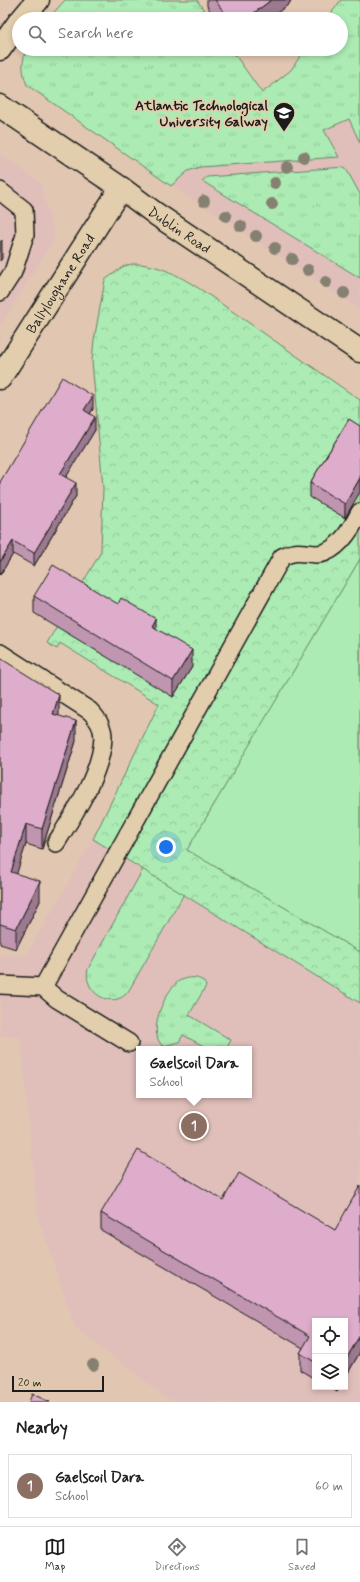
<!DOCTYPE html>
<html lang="en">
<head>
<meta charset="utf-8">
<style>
  :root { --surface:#fff; --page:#f6f6f6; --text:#202124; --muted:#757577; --line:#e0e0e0; --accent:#1c1c1c }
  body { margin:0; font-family:Mynerve,sans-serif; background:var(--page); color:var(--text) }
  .controls { position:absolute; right:12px; bottom:12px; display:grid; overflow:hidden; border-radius:0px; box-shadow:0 2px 6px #0003 }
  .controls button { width:36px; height:36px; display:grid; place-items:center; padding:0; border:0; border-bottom:1px solid var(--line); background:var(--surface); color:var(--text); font:20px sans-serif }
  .scale { position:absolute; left:12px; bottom:10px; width:92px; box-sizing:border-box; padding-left:4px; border:2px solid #1c1c1c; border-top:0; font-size:11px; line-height:14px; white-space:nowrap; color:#1c1c1c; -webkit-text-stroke:3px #e2ceac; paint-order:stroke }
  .you { position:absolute; left:166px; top:847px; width:14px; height:14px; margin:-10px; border:3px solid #fff; border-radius:50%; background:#1a73e8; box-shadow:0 0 0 6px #1a73e833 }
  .badge { display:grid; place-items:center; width:26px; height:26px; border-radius:50%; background:var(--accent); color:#fff; font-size:13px; font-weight:700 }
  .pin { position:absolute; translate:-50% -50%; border:2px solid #fff; box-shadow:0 1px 4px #0006 }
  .popup { position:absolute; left:136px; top:1046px; width:116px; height:52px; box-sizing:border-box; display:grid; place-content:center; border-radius:0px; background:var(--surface); filter:drop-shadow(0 1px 3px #0005); font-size:13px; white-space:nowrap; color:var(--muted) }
  .popup b { font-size:15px; color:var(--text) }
  .popup::after { content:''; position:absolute; left:50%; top:100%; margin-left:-8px; border:8px solid transparent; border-top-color:var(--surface) }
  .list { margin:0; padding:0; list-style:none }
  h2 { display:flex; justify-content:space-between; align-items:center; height:52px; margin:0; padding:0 16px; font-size:17px }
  h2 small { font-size:13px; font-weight:400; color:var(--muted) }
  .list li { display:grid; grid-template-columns:26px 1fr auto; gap:12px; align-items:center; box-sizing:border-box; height:64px; margin:0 8px 8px; padding:0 8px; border:1px solid var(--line); border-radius:0px }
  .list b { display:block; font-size:15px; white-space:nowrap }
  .list p { margin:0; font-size:13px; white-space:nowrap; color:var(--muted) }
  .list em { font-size:13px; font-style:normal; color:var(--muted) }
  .icon { flex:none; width:22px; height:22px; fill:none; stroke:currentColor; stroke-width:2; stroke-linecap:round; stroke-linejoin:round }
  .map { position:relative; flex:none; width:360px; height:1402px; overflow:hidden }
  .search { position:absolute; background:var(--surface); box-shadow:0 2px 6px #0003; left:12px; right:12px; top:12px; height:44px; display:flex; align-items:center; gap:10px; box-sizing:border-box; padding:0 14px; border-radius:22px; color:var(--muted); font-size:15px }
  .sheet { height:124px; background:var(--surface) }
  nav { display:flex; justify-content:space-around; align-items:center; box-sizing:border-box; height:56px; border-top:1px solid var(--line); background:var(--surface); font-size:11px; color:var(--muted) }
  nav a { display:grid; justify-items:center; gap:2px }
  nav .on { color:var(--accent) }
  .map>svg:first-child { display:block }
</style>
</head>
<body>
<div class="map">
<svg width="360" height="1402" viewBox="0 0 360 1402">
  <defs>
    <pattern id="grass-tufts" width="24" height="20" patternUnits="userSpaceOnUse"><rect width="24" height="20" fill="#acebb3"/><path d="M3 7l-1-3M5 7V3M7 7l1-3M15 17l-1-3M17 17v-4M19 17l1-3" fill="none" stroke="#93c999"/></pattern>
    <pattern id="forest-crowns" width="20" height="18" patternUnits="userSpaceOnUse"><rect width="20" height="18" fill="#acebb3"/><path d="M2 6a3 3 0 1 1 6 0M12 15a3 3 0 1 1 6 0" fill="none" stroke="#93c999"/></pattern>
  </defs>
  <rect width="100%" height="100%" fill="#e1c7b2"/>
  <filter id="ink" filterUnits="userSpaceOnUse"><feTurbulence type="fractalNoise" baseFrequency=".025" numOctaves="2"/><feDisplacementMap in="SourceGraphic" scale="8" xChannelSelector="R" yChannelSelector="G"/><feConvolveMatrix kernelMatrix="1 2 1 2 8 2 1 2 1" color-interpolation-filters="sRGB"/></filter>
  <g filter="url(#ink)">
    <path fill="#e0bfba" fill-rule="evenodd" d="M341 0H360V310L153 173 291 70 305 49H341V19H327Z
      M0 154 41 183 55 238 0 327Z
      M93 839 360 1003V1402H178L166 1398 75 1328 37 1213 21 1038 0 1036V954L26 956ZM139 1049H249V1095H139ZM315 1321H345V1387H315Z"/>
    <path fill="url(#grass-tufts)" stroke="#648468" d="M65 0H197L210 19H48Z
      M341 0H360V143L349 119 324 130 339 157 200 167 188 171 171 186 27 85C22 72 21 62 27 49H231L262 93 291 70 305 49H341V19H327Z
      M345 167 360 194V278L202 181 207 177Z
      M143 869 184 894 128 992C112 1011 82 992 88 969Z
      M188 978C195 977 203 978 206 986L189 1015 231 1040 226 1049H209L183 1035 179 1042 163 1046C146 1033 165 990 179 981 181 980 185 979 188 978Z"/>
    <path fill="url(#forest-crowns)" stroke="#648468" d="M132 264C159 263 181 277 203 291L360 400V1003L93 839 159 704 60 643 57 649 47 643 101 552 103 487 92 361 94 340 105 280 124 266Z"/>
    <path fill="#acebb3" stroke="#648468" d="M360 559V952L187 850Z"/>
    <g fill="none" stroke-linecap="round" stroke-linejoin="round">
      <g stroke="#1c1c1c" stroke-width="20">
        <path id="service" d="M0 191 24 210 25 235 13 272 0 292
          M0 653 90 711C97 718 103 726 103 737 102 772 74 814 56 843
          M0 985 43 987 57 999 129 1043
          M43 987 282 557C296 550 301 553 316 554 337 554 352 528 360 512"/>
      </g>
      <g stroke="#1c1c1c" stroke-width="25">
        <path id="minor" d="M22 19 38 0
          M0 49 19 22"/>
      </g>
      <g stroke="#1c1c1c" stroke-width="25">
        <g id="tertiary">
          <path id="s1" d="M0 378 121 188"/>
        </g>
      </g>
      <g stroke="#1c1c1c" stroke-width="25">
        <g id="secondary">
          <path id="s2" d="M0 106 121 188 156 214 360 351"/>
        </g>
      </g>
      <use href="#service" stroke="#e2ceac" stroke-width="17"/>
      <use href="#minor" stroke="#e2ceac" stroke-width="22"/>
      <use href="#tertiary" stroke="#e2ceac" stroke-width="22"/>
      <use href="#secondary" stroke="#e2ceac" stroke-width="22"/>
    </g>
    <g fill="#858070">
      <circle cx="304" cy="157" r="6"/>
      <circle cx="287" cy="167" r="6"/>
      <circle cx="275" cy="183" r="6"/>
      <circle cx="204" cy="201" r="6"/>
      <circle cx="272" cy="204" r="6"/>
      <circle cx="226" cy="216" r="6"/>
      <circle cx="241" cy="226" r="6"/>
      <circle cx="256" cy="236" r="6"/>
      <circle cx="275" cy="248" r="6"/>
      <circle cx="292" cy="259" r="6"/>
      <circle cx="308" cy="270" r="6"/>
      <circle cx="326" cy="282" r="6"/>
      <circle cx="344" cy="293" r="6"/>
      <circle cx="93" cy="1365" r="6"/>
    </g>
    <path fill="#bf95af" stroke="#1c1c1c" d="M207 0H291L289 4 269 19H216L207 6Z
      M93 409 90 414 95 430 66 477 76 496 34 566 13 554 0 575V482Z
      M349 419 345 518 310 497V483Z
      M34 596 156 629 192 667 173 697 34 613Z
      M0 658 59 715H58L76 741 42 849 26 844 16 874 40 901 16 949 0 944Z
      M223 1200 335 1230 360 1352 345 1378V1321H315V1379L300 1370V1353L303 1348 101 1230V1213Z
      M329 1387H339L337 1392Z"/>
    <path fill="#9b798e" stroke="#1c1c1c" d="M271 0H291L289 4 269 19H246Z
      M2 240V259L0 261V242Z
      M93 396V409L84 423V410Z
      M95 417V430L60 487V474Z
      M360 478V492L345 518V504Z
      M76 483V496L34 566V553Z
      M13 541V554L0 575V562Z
      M156 619V636L152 626Z
      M192 650V667L173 697V681Z
      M59 695V715L53 734V714Z
      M76 721V741L42 849V829Z
      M26 824V844L11 892V872Z
      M40 881V901L16 949V929Z
      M360 1335V1352L345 1378V1361Z
      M337 1387H339L337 1392Z"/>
    <path fill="#deadcb" stroke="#1c1c1c" d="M215 0H271L246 19H229Z
      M62 377 93 396 84 410 95 417 60 474 76 483 34 553 13 541 0 562V482Z
      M349 419 360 426V478L345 504 310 483Z
      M53 565 118 604 121 598 156 619 152 626 192 650 173 681 34 596Z
      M0 658 59 695 53 714 76 721 42 829 26 824 11 872 40 881 16 929 0 924Z
      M138 1150 223 1200 239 1173 335 1230 360 1186V1335L345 1361V1321H315V1362L300 1353 310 1336 101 1213Z
      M32 1394 50 1402H29Z"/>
  </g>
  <defs>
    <g id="university-pin" transform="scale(1.15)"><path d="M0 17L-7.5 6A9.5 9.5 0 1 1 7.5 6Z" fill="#1c1c1c" stroke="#e2ceac"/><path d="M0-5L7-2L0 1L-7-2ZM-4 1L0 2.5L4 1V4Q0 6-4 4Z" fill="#fff"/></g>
  </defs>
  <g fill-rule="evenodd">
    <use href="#university-pin" x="284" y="113"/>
  </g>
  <g text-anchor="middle" stroke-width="4" stroke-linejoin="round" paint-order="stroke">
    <g font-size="14" font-weight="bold" fill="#1c1c1c" stroke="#e2ceac" text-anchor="end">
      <text x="268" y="110">Atlantic Technological<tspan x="268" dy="16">University Galway</tspan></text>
    </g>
    <g font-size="14" fill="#1c1c1c" stroke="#e2ceac">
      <text dy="5" stroke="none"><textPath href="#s2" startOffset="218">Dublin Road</textPath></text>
      <text dy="5" stroke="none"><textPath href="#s1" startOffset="112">Ballyloughane Road</textPath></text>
    </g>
  </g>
</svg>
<div class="controls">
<button><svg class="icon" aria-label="locate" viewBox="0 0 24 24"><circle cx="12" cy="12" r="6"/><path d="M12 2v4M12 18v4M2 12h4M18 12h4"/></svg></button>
<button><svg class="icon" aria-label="layers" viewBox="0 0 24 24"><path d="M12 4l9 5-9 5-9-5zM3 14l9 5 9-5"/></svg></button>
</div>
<div class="scale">20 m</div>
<div class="you"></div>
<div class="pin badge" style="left:194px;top:1126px;background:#8d6e63">1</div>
<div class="popup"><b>Gaelscoil Dara</b>School</div>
<div class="search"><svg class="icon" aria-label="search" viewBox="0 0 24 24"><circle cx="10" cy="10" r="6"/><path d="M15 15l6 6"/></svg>Search here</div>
</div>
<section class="sheet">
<h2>Nearby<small></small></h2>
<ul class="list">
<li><span class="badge" style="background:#8d6e63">1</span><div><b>Gaelscoil Dara</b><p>School</p></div><em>60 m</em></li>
</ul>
</section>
<nav>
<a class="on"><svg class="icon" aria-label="map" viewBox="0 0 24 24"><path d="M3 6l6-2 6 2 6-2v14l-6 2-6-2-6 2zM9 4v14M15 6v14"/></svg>Map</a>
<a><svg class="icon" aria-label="directions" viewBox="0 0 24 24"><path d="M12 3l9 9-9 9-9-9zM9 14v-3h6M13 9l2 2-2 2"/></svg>Directions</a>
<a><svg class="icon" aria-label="saved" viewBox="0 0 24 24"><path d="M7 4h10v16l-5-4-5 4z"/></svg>Saved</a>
</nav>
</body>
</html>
